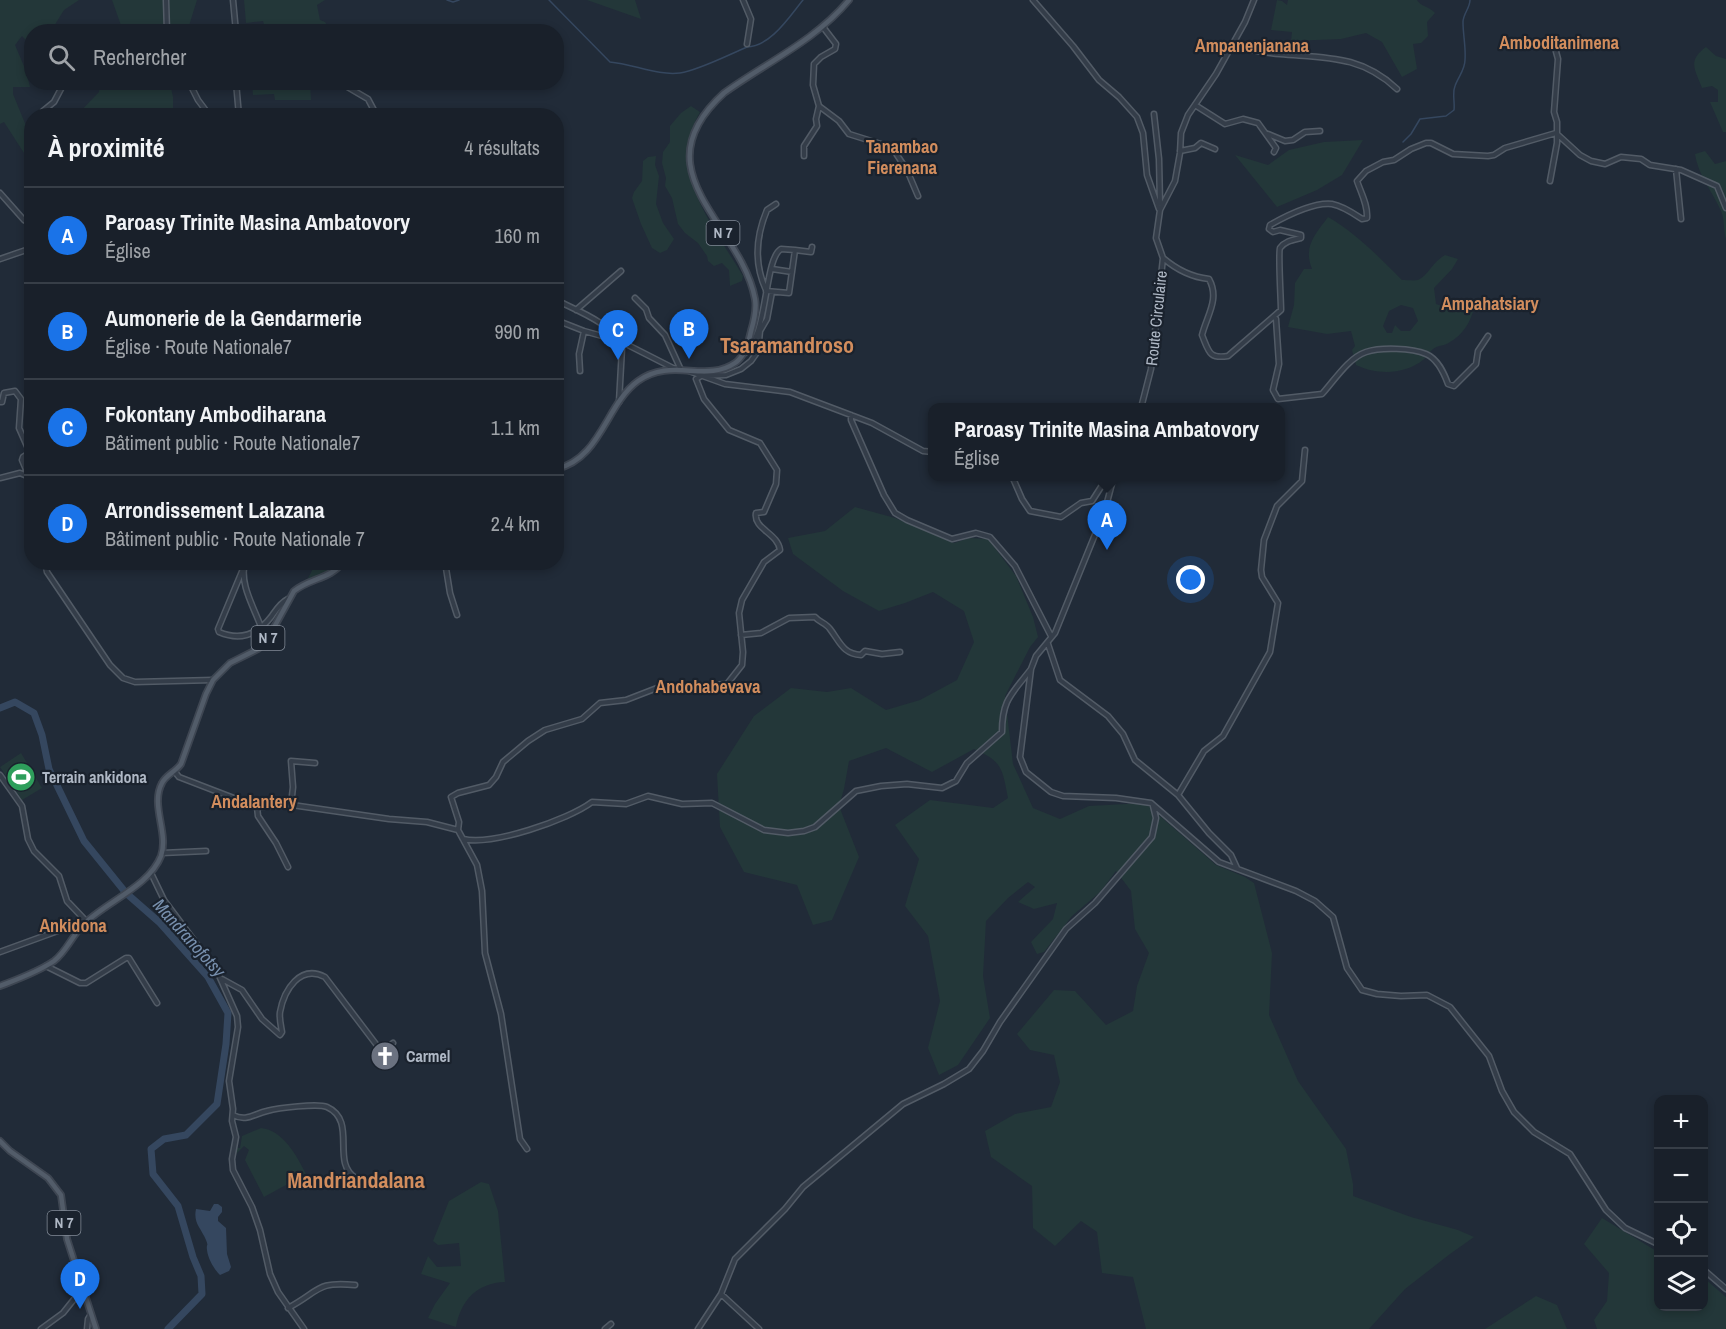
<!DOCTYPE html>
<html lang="fr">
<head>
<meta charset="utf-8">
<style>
  :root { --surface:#19202a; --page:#262d36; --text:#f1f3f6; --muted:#9fa3a8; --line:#373e47; --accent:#1a73e8 }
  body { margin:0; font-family:"Archivo Narrow",sans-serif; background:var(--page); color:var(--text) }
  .controls { position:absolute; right:18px; bottom:18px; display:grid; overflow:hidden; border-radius:12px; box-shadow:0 3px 9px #0003 }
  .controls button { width:54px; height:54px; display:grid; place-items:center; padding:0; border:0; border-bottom:2px solid var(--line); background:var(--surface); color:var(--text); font:30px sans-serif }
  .you { position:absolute; left:1191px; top:580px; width:21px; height:21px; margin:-15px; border:4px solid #fff; border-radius:50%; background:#1a73e8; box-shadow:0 0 0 9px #1a73e833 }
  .badge { display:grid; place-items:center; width:39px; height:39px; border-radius:50%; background:var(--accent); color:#fff; font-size:20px; font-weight:700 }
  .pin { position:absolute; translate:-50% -50px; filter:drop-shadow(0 2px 3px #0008) }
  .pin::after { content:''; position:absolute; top:32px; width:21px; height:18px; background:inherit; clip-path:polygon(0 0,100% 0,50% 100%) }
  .popup { position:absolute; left:928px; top:403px; width:357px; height:78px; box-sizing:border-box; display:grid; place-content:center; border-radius:12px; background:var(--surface); filter:drop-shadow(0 2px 4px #0005); font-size:20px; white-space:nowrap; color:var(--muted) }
  .popup b { font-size:22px; color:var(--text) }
  .popup::after { content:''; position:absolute; left:50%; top:100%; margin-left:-12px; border:12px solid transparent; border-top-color:var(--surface) }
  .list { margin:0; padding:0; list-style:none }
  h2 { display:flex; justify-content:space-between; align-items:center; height:78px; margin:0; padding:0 24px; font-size:26px }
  h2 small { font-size:20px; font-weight:400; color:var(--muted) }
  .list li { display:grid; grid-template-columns:39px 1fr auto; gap:18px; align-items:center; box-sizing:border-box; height:96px; padding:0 24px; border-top:2px solid var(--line) }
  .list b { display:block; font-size:22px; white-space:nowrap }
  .list p { margin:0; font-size:20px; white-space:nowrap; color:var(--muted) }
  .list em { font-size:20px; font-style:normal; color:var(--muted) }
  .icon { flex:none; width:33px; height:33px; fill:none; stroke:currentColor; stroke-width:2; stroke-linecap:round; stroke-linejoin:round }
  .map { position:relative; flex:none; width:1726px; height:1329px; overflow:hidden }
  .search { position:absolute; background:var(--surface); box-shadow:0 3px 9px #0003; left:24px; top:24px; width:540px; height:66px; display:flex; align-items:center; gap:15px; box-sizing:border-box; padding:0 21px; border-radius:24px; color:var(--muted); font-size:22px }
  .panel { position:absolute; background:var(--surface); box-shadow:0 3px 9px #0003; left:24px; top:108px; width:540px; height:462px; border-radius:24px }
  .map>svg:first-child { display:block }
</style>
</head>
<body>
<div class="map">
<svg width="1726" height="1329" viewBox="0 0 1726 1329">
  <rect width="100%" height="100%" fill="#212b38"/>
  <path fill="#233739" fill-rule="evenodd" d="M0 0H79L64 10 51 31 32 32 31 45 22 36 15 45 26 71 30 87H13V94L31 138V158L24 153 4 122 0 124Z
    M112 0H197L188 29 190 32 123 31Z
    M244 0H325L317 5 320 20 325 22 331 31H266L263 21 246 23Z
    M587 0H635L641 19Z
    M1277 0 1282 1 1287 5 1288 0H1417C1420 6 1430 7 1435 13L1427 22 1428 36 1421 43 1413 44 1417 69 1402 77 1382 42 1366 33 1341 39 1291 41 1292 32 1271 30Z
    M1706 47 1716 56 1726 59V132H1723L1710 102H1718V90L1712 86 1702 88C1695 69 1687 61 1706 47Z
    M100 82 170 83 173 97V115H77L99 92Z
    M252 83H310L311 100H275L274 94 253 95Z
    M691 106 700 112C666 171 713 225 743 276L742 281 730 286 729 270 722 263 714 266 708 261 707 256 698 243 685 233 678 224 672 198 665 186 666 178 662 163 663 152 670 142V126L681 113Z
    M1363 140 1342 175 1317 190 1277 207 1235 155 1268 165 1289 150 1324 142Z
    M1705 151 1715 164 1726 161V239C1723 230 1725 220 1721 211 1712 191 1698 175 1695 154Z
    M656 156 655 165 659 176 656 204 663 223 674 239 667 250 660 253 652 248 641 224 632 198 634 192 642 181 643 161 648 157Z
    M1328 217C1356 233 1379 257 1402 280 1406 280 1414 281 1418 280 1428 276 1433 261 1445 255L1458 259 1452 269 1434 288 1436 304 1448 308H1474C1471 321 1463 335 1450 342 1445 346 1438 345 1433 349 1429 352 1427 357 1423 360 1404 375 1377 375 1356 365L1352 350 1355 346 1351 331 1327 334 1288 327 1294 305 1295 283 1304 269H1312C1303 246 1315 235 1328 217ZM1401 305 1413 308 1418 321 1410 331H1401L1395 325 1392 333H1387L1383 326 1389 311Z
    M855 507 895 518 954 543 969 538 988 539 1016 576 1033 617 1038 637 1030 647 1005 696 1013 764 1033 808 1060 819 1089 806 1145 803 1216 865 1245 877 1254 883 1272 953 1269 1015 1298 1081 1346 1149 1353 1184V1196L1411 1217 1458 1230 1474 1237 1450 1254 1405 1289 1369 1329H1146L1133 1277 1102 1273 1097 1232 1081 1221 1055 1246 1033 1228 1032 1186 991 1157 985 1131 1015 1114 1051 1107 1060 1082 1054 1055 1030 1050 1017 1034 1054 990 1075 991 1106 1025 1133 1011 1137 986 1149 953 1135 929 1131 891 1116 871 1100 892 1072 916 1044 952 1037 954 1031 942 1053 919 1057 903 1034 909 1018 902 1035 887 1028 882 1008 898 986 921 983 976 990 1018 958 1065 939 1075 928 1048 940 1001 928 936 905 906 919 859 895 825 930 800 993 808 1008 798C1002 768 1003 762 974 749L932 772 886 748 849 761 844 789 839 806 859 857 832 920 813 925 797 885 744 872 720 827 717 774 754 716 791 688 827 692 851 688 886 710 920 700 957 680 974 642 964 611 933 592 905 603 879 611 843 591 793 554 788 538 825 531Z
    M316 563H342L327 575 307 580Z
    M21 753 42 788 22 800 0 767Z
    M261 1128C283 1130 297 1156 306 1174L264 1197 245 1160 249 1150 244 1146 236 1154 237 1148H240L242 1136Z
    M481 1182 489 1184 498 1211 505 1282C477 1283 461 1300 456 1327L428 1318 435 1304 450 1283 421 1274 428 1256 437 1267 461 1266 459 1243 438 1245 433 1241 449 1201Z
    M1602 1218 1658 1252V1306H1704V1278L1726 1297V1329H1597L1594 1320 1607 1301 1609 1273 1584 1244Z
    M1536 1296 1557 1305 1567 1329H1485Z"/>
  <path fill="#35475f" d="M214 1204H218L222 1207V1212L218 1217V1221L226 1228 227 1254 231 1267 229 1271 220 1275C214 1269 208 1259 207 1250 206 1242 209 1248 206 1240 201 1228 193 1223 196 1209L210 1211Z"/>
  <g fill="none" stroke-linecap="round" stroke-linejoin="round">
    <path stroke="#35475f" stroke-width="1.5" d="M447 0 453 2 459 0
      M549 0 610 62C633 64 658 76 680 73 699 70 728 55 747 47 771 46 789 17 803 0
      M1403 142 1411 134 1420 119 1446 116 1454 110C1455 102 1452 93 1455 86 1458 77 1465 70 1465 60 1466 47 1463 35 1463 22 1463 14 1470 8 1470 0"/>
    <path stroke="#35475f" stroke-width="7" d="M0 708 15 702 34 713 42 735 49 769 84 841 126 893 159 922 208 977 228 1013 226 1044 217 1104 186 1135 164 1139 151 1149 153 1174 178 1206 193 1257 201 1276 202 1294 168 1329"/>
    <g stroke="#525b66" stroke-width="7">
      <path id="minor" d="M166 0 167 32
        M233 0 236 32
        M743 0 751 19 747 44
        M1033 0 1073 46 1099 80 1119 97 1137 117 1143 133 1147 175 1159 209
        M823 27 836 44 835 49 821 57 814 64 813 85 819 106 839 121 849 134 884 145 895 152 907 170 918 196
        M1543 43 1555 48 1558 59 1554 112 1557 122V143L1550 181
        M1230 47C1247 48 1263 53 1280 54 1326 58 1361 55 1397 89
        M189 82 198 100 210 116
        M236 82 239 116
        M339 82 368 99 377 116
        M1195 105 1225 124 1243 119 1258 123 1276 148 1274 152
        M1154 114 1159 159 1160 203
        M43 116V111L54 102 63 85
        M1556 133 1580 155 1591 161 1605 164 1621 157 1641 159 1650 165 1681 170 1717 186 1726 208
        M1268 134 1285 141 1293 140 1305 132 1320 131
        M1180 151 1195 148 1201 143 1215 149
        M804 156V146L817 126 816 119 819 106
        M1676 169 1681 219
        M0 193 24 220 32 224
        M795 250 811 252 812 247
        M1163 258C1177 270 1191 277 1209 279 1220 299 1207 315 1202 335 1209 352 1209 359 1228 356L1281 310C1281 301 1278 252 1280 248 1285 241 1293 240 1301 238V235L1280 230 1273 232 1269 229 1270 225C1286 216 1314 202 1332 204 1343 206 1353 213 1362 219L1367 218C1368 205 1361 193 1357 181L1366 171 1383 162 1394 160 1411 149 1426 143H1431L1453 154 1488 156 1494 155 1505 148 1556 133
        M0 259 32 248
        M772 269 792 272
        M766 290C754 264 756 236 767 210L776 204
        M635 298 646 309 649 318 665 335 681 370
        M556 300C576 310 616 325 622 348L619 402
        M576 310 621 271
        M1274 317 1276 319 1279 364 1273 390 1278 399 1322 394C1334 381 1348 358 1366 352 1381 347 1412 348 1426 354 1438 359 1444 373 1448 384L1454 386 1476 364 1478 351 1488 336
        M556 320 584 331 620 341 675 369
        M742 355C769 340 763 260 781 249L795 250 789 293 766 291
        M580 371 579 354 584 331
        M689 371 725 384 790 392 872 423 923 451 933 452
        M0 402H2L4 393 15 391 21 399 19 428 30 453
        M1141 408 1151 369 1163 258 1156 238 1160 210 1175 181 1180 153 1181 133 1188 115 1216 74 1245 22 1254 0
        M851 415V420L884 495 895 513 907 520 952 539 976 533 990 537 1015 566 1051 636
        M31 452 23 457 22 460 32 484
        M1012 476 1022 499 1030 511 1061 517 1081 503 1092 501 1108 476
        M1114 476 1105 510 1055 633 1036 656 1031 669 1020 757 1026 772 1051 792 1063 796 1116 798 1151 803 1219 862 1296 891 1315 901 1333 917 1347 968 1362 990 1377 994 1401 996 1427 995 1450 1007 1489 1056 1502 1091 1514 1112 1534 1132 1570 1154 1606 1210 1625 1228 1658 1244
        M0 478 20 473 27 476
        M45 562 47 572 110 665 123 678 135 682 213 680
        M245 562C239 584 254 607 261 627
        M445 562 450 593 457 615
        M243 569 218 629 219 632C240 641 257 635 271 617 276 610 280 603 288 599
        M741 635 761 633 789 618 815 617C819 622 826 623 830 629 840 642 843 654 861 655L865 651 882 654 900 652
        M1048 644 1060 680 1108 716 1123 734 1135 760 1178 795 1204 751 1223 736 1270 652 1278 603 1262 577 1261 570 1264 540 1277 506 1302 481 1305 450
        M175 772 179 777 257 807 292 805 389 819 427 822 458 830 459 822 451 797 458 793 489 785 496 777 503 762 528 741 545 730 582 719 600 703 626 700 657 688 727 684 742 665 743 652 739 613 742 600 764 562 780 550C778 533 753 529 756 513L764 512 776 484 777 470 760 443 729 430 704 399 696 379 701 376 726 375 741 369 751 361 758 351 760 331 767 319 772 292
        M0 775 22 806 28 839 34 851 59 876 67 901 86 921
        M1178 795 1209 833 1231 855 1237 868
        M291 805 293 787 291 761 315 763
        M257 807 258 816 276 843 288 867
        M458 830 477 865 482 891 485 953 501 1014 520 1139 527 1149
        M463 839C492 846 568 820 592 802L626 804 648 796 682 804 712 803 764 830 788 833 804 831 815 827 856 791 881 786 907 784 942 788 956 781 967 763 1002 732C1002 699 1012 694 1031 669
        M162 853 206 851
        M151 873 164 900 217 971 237 1016 238 1027 229 1081 233 1109 232 1121 236 1137 232 1159 233 1170 252 1207 260 1230 270 1274 278 1292 304 1329
        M0 952 85 921
        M46 966 80 983H86L126 958H129L157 1003
        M222 979 242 990 262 1019 280 1035 282 1032C281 1026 279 1018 280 1012 284 990 300 964 325 977L382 1052 393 1043
        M233 1115C246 1122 254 1114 267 1111 278 1108 318 1103 327 1107 358 1121 330 1163 356 1178
        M1704 1270 1726 1289
        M721 1294 759 1329
        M288 1308C320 1291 316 1281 355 1285
        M41 1329 63 1313 83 1288
        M87 1329 88 1319 91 1314
        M605 1329 611 1324
        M698 1329 721 1294 735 1259 785 1209 803 1187 903 1104 944 1084 969 1069 983 1051 1000 1022 1066 929 1095 903 1152 837 1156 818 1153 806"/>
    </g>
    <g stroke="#3e4652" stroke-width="8">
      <path id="major" d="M556 469C601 459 606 404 638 381 671 357 706 383 735 363 744 357 749 341 751 331 754 321 757 310 755 299 741 223 637 172 724 93 767 62 815 41 849 0
        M0 986C18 979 38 972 54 961 66 952 72 936 83 925 105 902 149 887 161 856 169 833 150 805 162 783 166 775 175 772 181 764L206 694 213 680 230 663 258 649 266 642 294 591C310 578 331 579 343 562
        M0 1141 10 1151 48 1178 61 1195 67 1239 96 1329"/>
    </g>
    <use href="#minor" stroke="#343d49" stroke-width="4"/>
    <use href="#major" stroke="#525c69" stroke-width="4.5"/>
  </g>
  <defs>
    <g id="stadium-disc" transform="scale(1.5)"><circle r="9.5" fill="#2e9e5b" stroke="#1a222d"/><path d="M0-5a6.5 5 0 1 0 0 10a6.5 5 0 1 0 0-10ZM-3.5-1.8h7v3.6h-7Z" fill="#fff"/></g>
    <g id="church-disc" transform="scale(1.5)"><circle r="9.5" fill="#6b7280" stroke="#1a222d"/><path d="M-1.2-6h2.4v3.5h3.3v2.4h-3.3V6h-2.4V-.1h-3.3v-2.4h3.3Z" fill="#fff"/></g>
  </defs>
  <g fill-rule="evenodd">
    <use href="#stadium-disc" x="21" y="777"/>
    <use href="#church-disc" x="385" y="1056"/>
  </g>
  <g text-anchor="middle" stroke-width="4.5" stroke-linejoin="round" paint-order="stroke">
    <g fill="#1a222d" stroke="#828b97" stroke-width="1.5">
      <rect x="706.5" y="221" width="33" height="24" rx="4.5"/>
      <rect x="251.5" y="626" width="33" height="24" rx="4.5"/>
      <rect x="47.5" y="1211" width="33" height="24" rx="4.5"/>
    </g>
    <g font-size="15" font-weight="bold" fill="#afb8c5">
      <text x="723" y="238">N 7</text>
      <text x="268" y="643">N 7</text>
      <text x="64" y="1228">N 7</text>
    </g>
    <g font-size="16" fill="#afb8c5" stroke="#1a222d">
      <text transform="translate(1156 318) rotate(-84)" y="6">Route Circulaire</text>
    </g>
    <g font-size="16" font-weight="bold" fill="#afb8c5" stroke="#1a222d" text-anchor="start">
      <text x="42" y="783">Terrain ankidona</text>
      <text x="406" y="1062">Carmel</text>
    </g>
    <g font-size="18" font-weight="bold" fill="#d28d5d" stroke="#1a222d">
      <text x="1559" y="49">Amboditanimena</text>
      <text x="1252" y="52">Ampanenjanana</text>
      <text x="902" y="153">Tanambao<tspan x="902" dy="21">Fierenana</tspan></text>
      <text x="1490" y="310">Ampahatsiary</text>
      <text x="708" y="693">Andohabevava</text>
      <text x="254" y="808">Andalantery</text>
      <text x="73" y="932">Ankidona</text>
    </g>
    <g font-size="18" font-style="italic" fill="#778fad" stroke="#1a222d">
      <text transform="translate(189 938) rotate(48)" y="6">Mandranofotsy</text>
    </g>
    <g font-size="22" font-weight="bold" fill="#d28d5d" stroke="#1a222d">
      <text x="787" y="353">Tsaramandroso</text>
      <text x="356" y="1188">Mandriandalana</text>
    </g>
  </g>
</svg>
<div class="controls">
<button>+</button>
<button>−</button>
<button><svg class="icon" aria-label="locate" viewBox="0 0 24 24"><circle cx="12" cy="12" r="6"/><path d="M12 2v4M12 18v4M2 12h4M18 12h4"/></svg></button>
<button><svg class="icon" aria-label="layers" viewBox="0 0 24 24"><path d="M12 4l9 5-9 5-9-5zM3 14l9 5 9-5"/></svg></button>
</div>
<div class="you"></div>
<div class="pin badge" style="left:1107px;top:550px">A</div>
<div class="popup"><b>Paroasy Trinite Masina Ambatovory</b>Église</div>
<div class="pin badge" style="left:689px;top:359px">B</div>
<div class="pin badge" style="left:618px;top:360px">C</div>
<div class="pin badge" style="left:80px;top:1309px">D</div>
<div class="search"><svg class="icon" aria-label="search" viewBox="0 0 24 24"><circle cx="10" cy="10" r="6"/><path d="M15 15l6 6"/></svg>Rechercher</div>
<section class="panel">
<h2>À proximité<small>4 résultats</small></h2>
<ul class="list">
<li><span class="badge">A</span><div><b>Paroasy Trinite Masina Ambatovory</b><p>Église</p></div><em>160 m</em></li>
<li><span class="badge">B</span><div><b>Aumonerie de la Gendarmerie</b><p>Église · Route Nationale7</p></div><em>990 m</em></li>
<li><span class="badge">C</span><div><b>Fokontany Ambodiharana</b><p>Bâtiment public · Route Nationale7</p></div><em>1.1 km</em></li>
<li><span class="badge">D</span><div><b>Arrondissement Lalazana</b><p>Bâtiment public · Route Nationale 7</p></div><em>2.4 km</em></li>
</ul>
</section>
</div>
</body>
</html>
